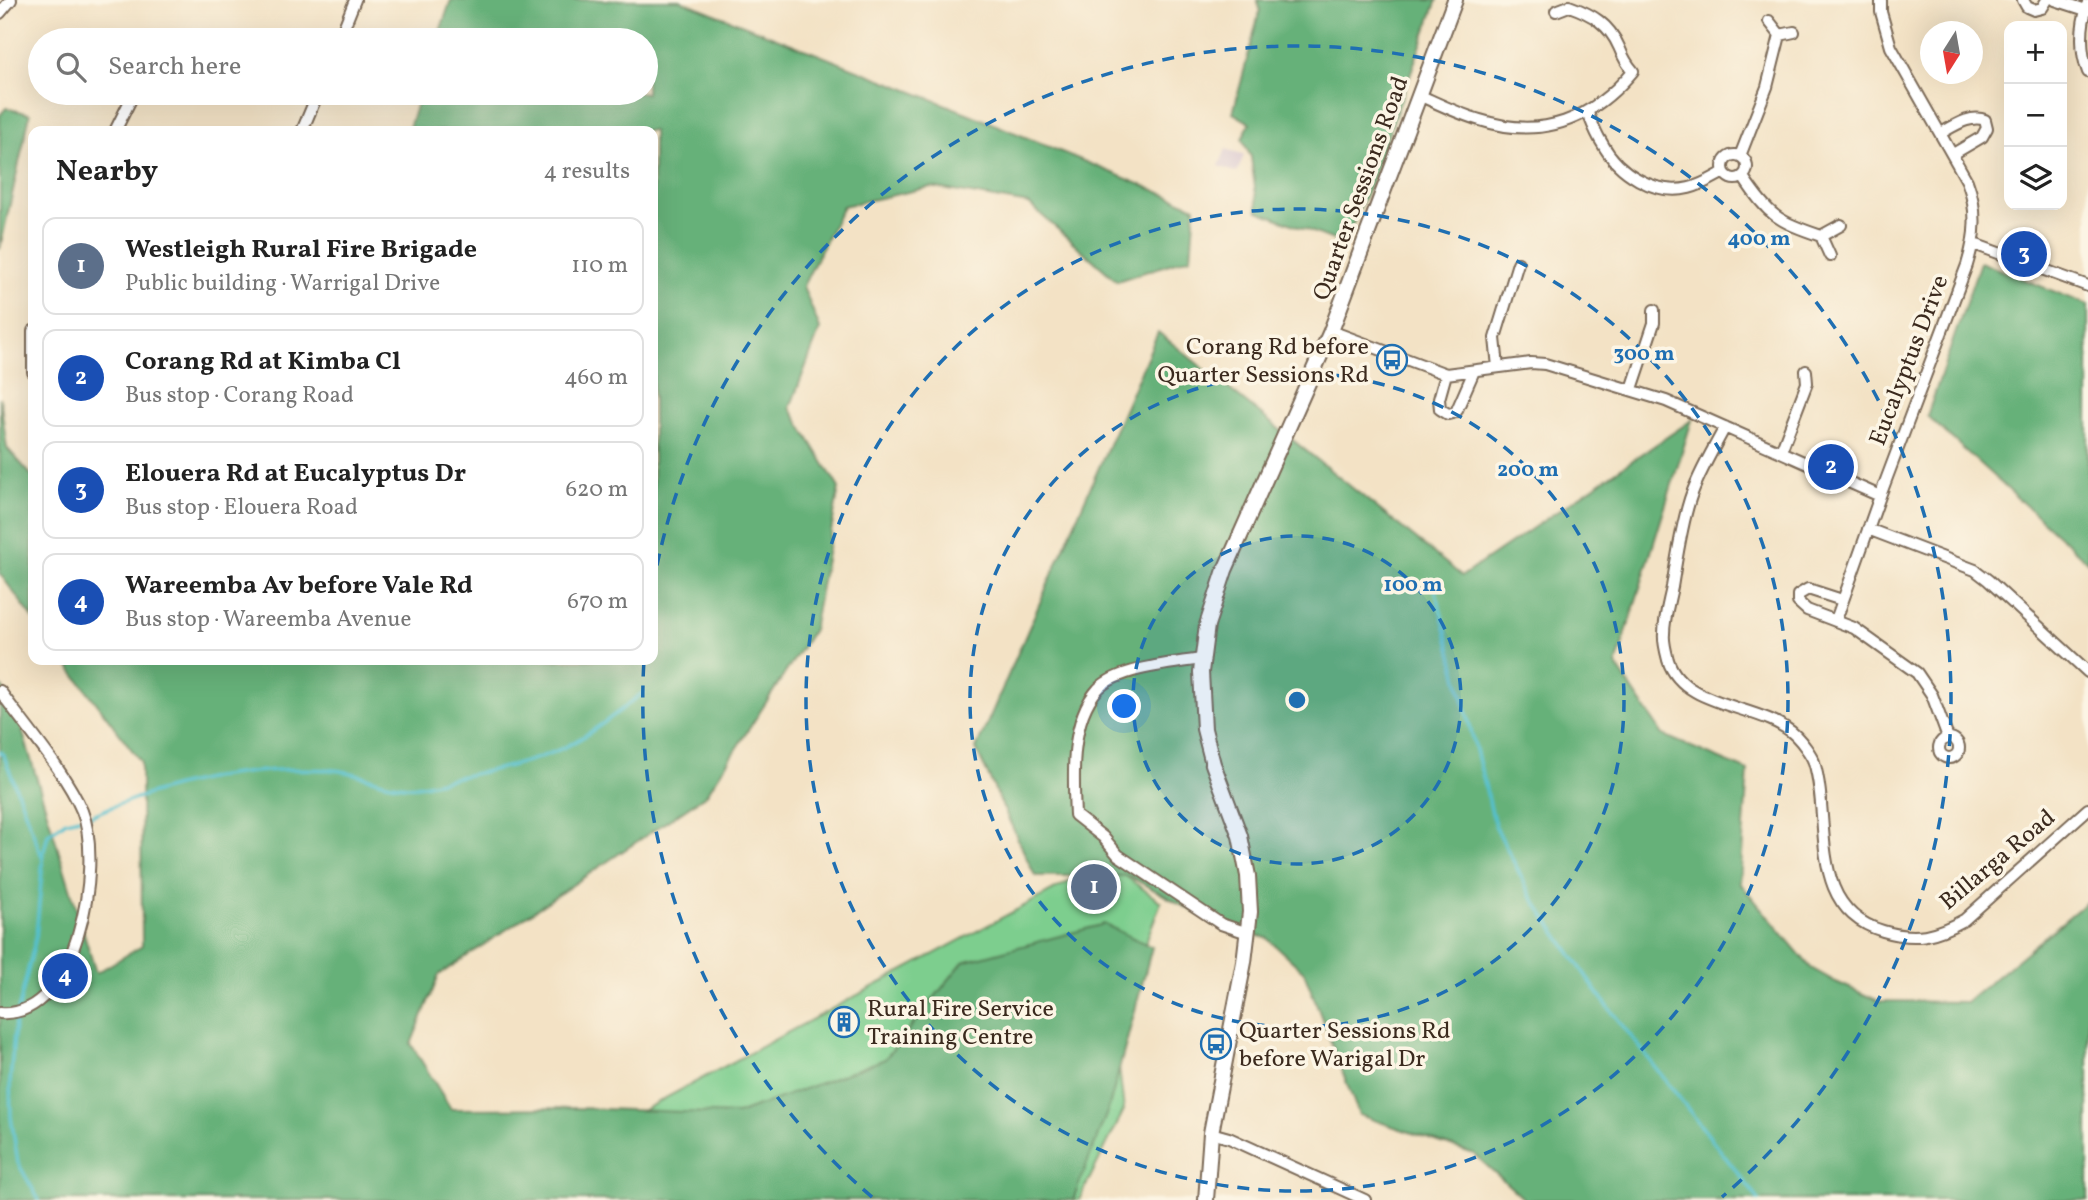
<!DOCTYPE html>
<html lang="en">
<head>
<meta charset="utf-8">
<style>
  :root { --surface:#fff; --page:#f6f6f6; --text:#222; --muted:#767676; --line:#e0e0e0; --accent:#1f6fb2 }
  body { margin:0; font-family:Vollkorn,serif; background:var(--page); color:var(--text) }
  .controls { position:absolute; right:21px; top:21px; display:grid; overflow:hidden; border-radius:14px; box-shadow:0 7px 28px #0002 }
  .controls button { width:63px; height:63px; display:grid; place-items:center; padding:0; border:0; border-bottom:2px solid var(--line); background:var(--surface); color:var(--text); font:35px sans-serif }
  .compass { position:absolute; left:1920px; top:21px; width:63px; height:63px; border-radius:50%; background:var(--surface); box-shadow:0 7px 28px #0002; rotate:191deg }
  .you { position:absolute; left:1125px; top:707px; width:24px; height:24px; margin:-18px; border:5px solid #fff; border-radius:50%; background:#1a73e8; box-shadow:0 0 0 10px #1a73e833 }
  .badge { display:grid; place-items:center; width:46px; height:46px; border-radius:50%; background:var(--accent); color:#fff; font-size:23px; font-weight:700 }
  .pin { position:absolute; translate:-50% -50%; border:4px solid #fff; box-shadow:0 2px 7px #0006 }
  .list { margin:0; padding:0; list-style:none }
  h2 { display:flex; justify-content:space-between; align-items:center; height:91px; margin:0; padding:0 28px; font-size:30px }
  h2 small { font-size:23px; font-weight:400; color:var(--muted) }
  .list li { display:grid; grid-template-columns:46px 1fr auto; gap:21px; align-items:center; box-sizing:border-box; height:98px; margin:0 14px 14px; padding:0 14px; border:2px solid var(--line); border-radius:14px }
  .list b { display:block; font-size:26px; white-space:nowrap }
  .list p { margin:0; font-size:23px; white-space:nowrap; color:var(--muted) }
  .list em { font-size:23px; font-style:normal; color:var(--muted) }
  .icon { flex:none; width:38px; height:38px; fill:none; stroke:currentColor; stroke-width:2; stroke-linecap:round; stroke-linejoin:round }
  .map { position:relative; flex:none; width:2088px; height:1200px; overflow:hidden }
  .search { position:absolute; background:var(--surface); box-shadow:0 7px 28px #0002; left:28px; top:28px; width:630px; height:77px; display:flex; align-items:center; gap:18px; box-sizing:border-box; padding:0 24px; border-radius:38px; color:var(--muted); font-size:26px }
  .panel { position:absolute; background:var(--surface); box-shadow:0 7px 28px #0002; left:28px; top:126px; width:630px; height:539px; border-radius:14px }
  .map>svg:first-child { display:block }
</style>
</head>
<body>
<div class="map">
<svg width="2088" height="1200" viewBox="0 0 2088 1200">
  <rect width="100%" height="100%" fill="#fcf5e5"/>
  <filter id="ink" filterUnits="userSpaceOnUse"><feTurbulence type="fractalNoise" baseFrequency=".0143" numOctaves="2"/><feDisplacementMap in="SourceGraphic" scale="14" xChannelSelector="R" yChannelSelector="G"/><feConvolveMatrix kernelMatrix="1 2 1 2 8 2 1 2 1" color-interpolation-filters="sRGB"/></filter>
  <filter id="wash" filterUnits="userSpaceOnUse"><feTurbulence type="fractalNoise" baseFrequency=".00686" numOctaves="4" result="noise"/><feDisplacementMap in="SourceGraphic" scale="28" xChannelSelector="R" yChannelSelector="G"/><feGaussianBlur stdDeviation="1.57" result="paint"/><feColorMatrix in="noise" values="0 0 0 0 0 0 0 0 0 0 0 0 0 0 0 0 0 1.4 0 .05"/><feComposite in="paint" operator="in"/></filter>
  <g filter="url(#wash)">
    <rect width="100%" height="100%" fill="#f3e2c5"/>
    <path fill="#d1bdcb" d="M1226 149 1244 155 1237 173 1219 166Z"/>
    <path fill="#7dce8e" stroke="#5c7c56" stroke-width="2" d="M1106 862 1161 902 1114 1025 1124 1110 1079 1200H475Z"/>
    <path fill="#66b179" stroke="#506e4c" stroke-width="2" d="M451 0H680L967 113 1195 207 1191 257 1117 281 1029 204 931 187 843 206 803 286 820 329 790 408 839 488 813 630 706 795 439 975 411 1044 451 1109 577 1108 737 1114 885 1059 963 962 1104 924 1152 947 1109 1107 1073 1200H0V684L15 707 96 973 142 946 141 762 64 660H653V131H408L420 93H646V40H437Z
      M1257 0H1437L1370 186 1344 244 1258 211 1251 157 1242 139 1250 123 1233 113 1260 10Z
      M6 108 30 114 0 249V115Z
      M1980 262 2088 305V562L1927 416Z
      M1158 332 1462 576 1692 420 1616 665 1663 735 1748 771 1740 883 1811 968 1836 982 1879 1001 1966 1002 2088 901V1200H1525L1474 1154 1359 1115 1304 972 1267 938 1254 935 1240 937 1129 876H1035L976 749Z
      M0 397 7 448 33 477V618L0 574Z"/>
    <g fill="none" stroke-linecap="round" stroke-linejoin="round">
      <path stroke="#54c0ce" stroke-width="3.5" d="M1433 580 1495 825 1531 896 1602 999 1759 1200
        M0 752 4 756 43 859 36 937 15 1023 10 1082 11 1117 18 1163 39 1200
        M90 816C167 783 249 765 333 770 360 771 385 788 416 786 430 784 444 780 458 777 493 770 532 763 565 747 593 733 619 711 644 692
        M43 855 48 834 66 821 79 818"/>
    </g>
  </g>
  <g filter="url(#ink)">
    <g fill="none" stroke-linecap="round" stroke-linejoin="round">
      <g stroke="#7b6a58" stroke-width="14">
        <path id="minor" d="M2023 0 2027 7 2034 10 2042 8 2047 0
          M2055 0 2086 10
          M2088 5C2080 25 2080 52 2088 72
          M0 13 11 0
          M1780 35 1794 32
          M339 40 355 0
          M1419 95C1439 104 1459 114 1480 120 1543 140 1592 120 1633 71 1626 63 1623 57 1619 47 1609 24 1592 14 1569 6L1556 11
          M1588 113C1592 123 1596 134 1602 143 1618 173 1655 196 1689 188 1702 185 1713 178 1724 172
          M115 131 134 93
          M302 131 318 93
          M1941 133C1954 126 1971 114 1985 120L1987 128 1982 137 1953 154
          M1723 167a12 12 0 1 1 24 0a12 12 0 1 1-24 0Z
          M1740 156 1767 87 1780 35 1769 21
          M1743 177C1769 216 1777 221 1821 236L1830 256
          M1821 236 1841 225
          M1974 244 2088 286
          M33 331V372
          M1331 331 1446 374 1531 363 1545 364 1666 401 1880 496
          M1498 367 1495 338 1518 263
          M1446 374 1439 399 1440 409 1448 414 1456 412 1474 371
          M1632 389 1654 323V310
          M1725 427C1713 450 1698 474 1690 499 1681 527 1677 557 1672 587 1669 602 1664 618 1664 634 1663 641 1666 652 1668 660 1684 710 1763 703 1796 736 1802 742 1811 754 1814 762 1832 820 1806 908 1883 931 1916 941 1935 936 1964 920L2088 809
          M1781 451 1807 383 1806 371
          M1868 529 1975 570 1988 580 2088 672
          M1842 600 1808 589 1798 595V602L1807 610 1854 628 1917 673 1932 695 1948 738
          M1836 620 1880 496 1967 265C1976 236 1978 210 1967 181L1891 47 1881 12V0
          M1202 659C1174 663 1118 668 1098 689 1070 720 1073 776 1075 815L1103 837 1118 855 1221 924 1248 933
          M0 691C25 726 66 773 82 811 104 865 77 1019 0 1013
          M1939 748a10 10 0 1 1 20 0a10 10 0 1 1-20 0Z
          M1211 1133 1229 1138 1365 1200"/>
      </g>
      <g stroke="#7b6a58" stroke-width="18">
        <path id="major" d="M1206 1200 1211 1133 1244 962 1250 912 1248 876 1240 836 1213 764 1204 729 1201 672 1207 625 1225 570 1331 331 1455 0"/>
      </g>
      <use href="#minor" stroke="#fff" stroke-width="10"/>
      <use href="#major" stroke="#fff" stroke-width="14"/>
    </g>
  </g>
  <circle cx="1297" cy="700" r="164" fill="#1f6fb2" fill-opacity=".12"/>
  <g fill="none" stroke="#1f6fb2" stroke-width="3.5" stroke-dasharray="12 9">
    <circle cx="1297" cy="700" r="164"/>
    <circle cx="1297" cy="700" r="327"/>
    <circle cx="1297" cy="700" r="491"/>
    <path d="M872 1197A654 654 0 0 1 644 660M653 586A654 654 0 1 1 1722 1197"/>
  </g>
  <defs>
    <g id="bus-ring" transform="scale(1.575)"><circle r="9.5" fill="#fcf5e5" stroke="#1f6fb2" stroke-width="1.5"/><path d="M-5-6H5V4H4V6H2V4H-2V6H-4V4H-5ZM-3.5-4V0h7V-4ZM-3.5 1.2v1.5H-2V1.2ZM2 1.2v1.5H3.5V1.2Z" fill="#1f6fb2"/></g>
    <g id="building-ring" transform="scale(1.575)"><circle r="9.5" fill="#fcf5e5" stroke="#1f6fb2" stroke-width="1.5"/><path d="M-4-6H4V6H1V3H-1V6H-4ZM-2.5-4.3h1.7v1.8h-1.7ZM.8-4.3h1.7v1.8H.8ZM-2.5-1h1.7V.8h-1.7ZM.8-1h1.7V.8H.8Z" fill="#1f6fb2"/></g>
  </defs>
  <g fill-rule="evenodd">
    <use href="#bus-ring" x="1392" y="360"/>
    <use href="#building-ring" x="844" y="1022"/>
    <use href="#bus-ring" x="1216" y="1044"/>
  </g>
  <g text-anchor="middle" stroke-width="7" stroke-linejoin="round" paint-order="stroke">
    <g font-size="24" fill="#3b2a1e" stroke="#fcf5e5">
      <text transform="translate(1360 188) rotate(-70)" y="8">Quarter Sessions Road</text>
      <text transform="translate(1908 360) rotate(-69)" y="8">Eucalyptus Drive</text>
      <text transform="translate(1997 859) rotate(-40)" y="8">Billarga Road</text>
    </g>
    <g font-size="24" fill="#3b2a1e" stroke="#fcf5e5" text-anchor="start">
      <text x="1369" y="354" text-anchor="end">Corang Rd before<tspan x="1369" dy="28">Quarter Sessions Rd</tspan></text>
      <text x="867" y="1016">Rural Fire Service<tspan x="867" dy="28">Training Centre</tspan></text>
      <text x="1239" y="1038">Quarter Sessions Rd<tspan x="1239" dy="28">before Warigal Dr</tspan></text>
    </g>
  </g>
  <circle cx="1297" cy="700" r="10" fill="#1f6fb2" stroke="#fcf5e5" stroke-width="3.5"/>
  <g font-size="21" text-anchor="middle" font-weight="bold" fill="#1f6fb2" stroke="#fcf5e5" stroke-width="7" stroke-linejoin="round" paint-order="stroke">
    <text x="1759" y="245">400 m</text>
    <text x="1644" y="360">300 m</text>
    <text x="1528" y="476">200 m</text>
    <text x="1413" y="591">100 m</text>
  </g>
</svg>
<div class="controls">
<button>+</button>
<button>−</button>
<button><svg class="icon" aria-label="layers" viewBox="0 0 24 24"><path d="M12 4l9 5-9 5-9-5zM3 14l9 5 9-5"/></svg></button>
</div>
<svg class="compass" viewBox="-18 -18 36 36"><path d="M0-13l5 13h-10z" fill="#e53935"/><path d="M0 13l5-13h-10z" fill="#767676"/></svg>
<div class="you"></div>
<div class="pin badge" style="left:1094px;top:887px;background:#5c6f8a">1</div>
<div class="pin badge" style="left:1831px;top:467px;background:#1a4fb4">2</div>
<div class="pin badge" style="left:2024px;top:254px;background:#1a4fb4">3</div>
<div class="pin badge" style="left:65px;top:976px;background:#1a4fb4">4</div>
<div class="search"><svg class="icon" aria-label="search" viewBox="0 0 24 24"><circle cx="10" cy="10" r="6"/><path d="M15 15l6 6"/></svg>Search here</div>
<section class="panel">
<h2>Nearby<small>4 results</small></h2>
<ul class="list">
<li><span class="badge" style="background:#5c6f8a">1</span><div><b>Westleigh Rural Fire Brigade</b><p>Public building · Warrigal Drive</p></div><em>110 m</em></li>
<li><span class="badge" style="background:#1a4fb4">2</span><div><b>Corang Rd at Kimba Cl</b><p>Bus stop · Corang Road</p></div><em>460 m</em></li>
<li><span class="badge" style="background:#1a4fb4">3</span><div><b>Elouera Rd at Eucalyptus Dr</b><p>Bus stop · Elouera Road</p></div><em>620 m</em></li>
<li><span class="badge" style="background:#1a4fb4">4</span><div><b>Wareemba Av before Vale Rd</b><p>Bus stop · Wareemba Avenue</p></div><em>670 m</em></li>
</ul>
</section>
</div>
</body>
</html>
